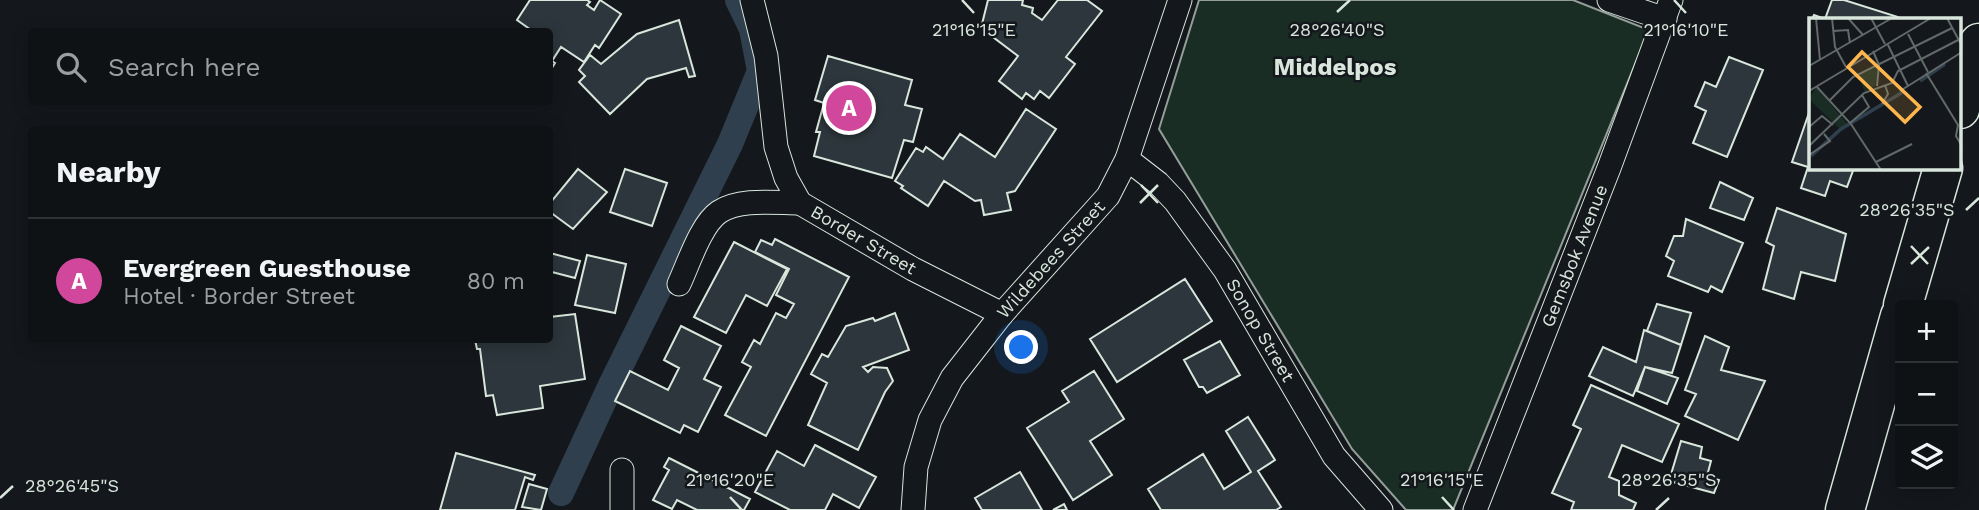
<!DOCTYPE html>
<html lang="en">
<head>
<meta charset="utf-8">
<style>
  :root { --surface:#0f1215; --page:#181b1e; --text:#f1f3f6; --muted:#9b9ea0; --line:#2f3234; --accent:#ffb74d }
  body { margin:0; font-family:"Work Sans",sans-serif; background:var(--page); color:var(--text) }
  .controls { position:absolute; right:21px; bottom:21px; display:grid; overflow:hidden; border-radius:7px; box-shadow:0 4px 18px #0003 }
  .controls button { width:63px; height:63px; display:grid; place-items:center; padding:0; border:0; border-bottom:2px solid var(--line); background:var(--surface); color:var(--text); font:35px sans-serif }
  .you { position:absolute; left:1022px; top:348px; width:24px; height:24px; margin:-18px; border:5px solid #fff; border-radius:50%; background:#1a73e8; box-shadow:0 0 0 10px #1a73e833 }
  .badge { display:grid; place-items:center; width:46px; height:46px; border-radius:50%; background:var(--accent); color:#fff; font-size:23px; font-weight:700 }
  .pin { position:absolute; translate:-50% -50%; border:4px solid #fff; box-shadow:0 2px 7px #0006 }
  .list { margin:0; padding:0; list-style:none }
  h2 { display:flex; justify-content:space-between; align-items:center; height:91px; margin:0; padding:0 28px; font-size:30px }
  h2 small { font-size:23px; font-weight:400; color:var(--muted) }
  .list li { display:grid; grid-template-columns:46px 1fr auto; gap:21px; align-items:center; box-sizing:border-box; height:126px; padding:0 28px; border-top:2px solid var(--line) }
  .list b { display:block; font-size:26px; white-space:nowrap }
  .list p { margin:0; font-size:23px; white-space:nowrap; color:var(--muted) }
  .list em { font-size:23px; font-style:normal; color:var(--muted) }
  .icon { flex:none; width:38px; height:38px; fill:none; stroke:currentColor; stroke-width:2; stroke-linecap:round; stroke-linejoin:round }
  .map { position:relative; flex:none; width:1979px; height:510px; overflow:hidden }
  .search { position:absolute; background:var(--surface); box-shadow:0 4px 18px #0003; left:28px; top:28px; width:525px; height:77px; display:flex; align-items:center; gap:18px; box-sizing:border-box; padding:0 24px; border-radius:7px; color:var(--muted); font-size:26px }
  .panel { position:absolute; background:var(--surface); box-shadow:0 4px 18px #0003; left:28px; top:126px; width:525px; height:217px; border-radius:7px }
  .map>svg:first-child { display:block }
</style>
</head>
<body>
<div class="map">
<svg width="1979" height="510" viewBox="0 0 1979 510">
  <rect width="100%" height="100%" fill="#14181c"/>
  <path fill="#1a2d24" stroke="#939e99" stroke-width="2" d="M1199 0H1573L1649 30 1453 510H1406L1352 449 1159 129Z"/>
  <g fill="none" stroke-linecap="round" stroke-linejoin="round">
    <path stroke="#2f3f4d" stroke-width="26" d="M561 493 611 385 730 144 760 71 752 29 738 0"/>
  </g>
  <path fill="#2c363c" stroke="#d8e6dc" stroke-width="2" d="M530 0H587L590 2 587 5 594 10 600 0 621 14 599 48 595 45 584 62 561 47 552 61 555 63 550 71V32H534L517 20Z
    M988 0H1023L1022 5 1033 8 1032 13 1042 20 1058 0H1087L1102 11 1066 57 1075 64 1049 98 1040 91 1034 99 1026 93 1022 99 999 81 1018 56 981 28Z
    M1832 0H1844L1898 17 1897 19H1812L1814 15 1825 19Z
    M679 20 695 76 689 77 686 68 647 79 610 114 579 82 585 76 579 70 590 55 601 64 637 34Z
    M828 56 912 80 905 105 922 109 913 142 904 140 892 178 814 156 820 132H816L824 103 815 100Z
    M1729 57 1763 70 1727 157 1693 143 1706 111 1695 106 1705 82 1716 87Z
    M1811 107V168H1854L1847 187 1830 181 1825 196 1801 188 1808 167 1792 162Z
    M1026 109 1056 129 1015 191 1007 193 1011 210 984 215 981 200 975 201 944 181 928 206 901 188 903 186 895 181 916 148 923 152 926 147 943 159 960 134 995 157Z
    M578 169 607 192 573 229 550 212V203Z
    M625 169 667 183 652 226 610 212Z
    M1720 182 1753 198 1744 220 1710 208Z
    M1777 208 1846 234 1835 281 1801 272 1794 299 1763 289 1774 246 1766 242Z
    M1686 219 1743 243 1722 292 1711 286 1708 292 1668 276 1674 261 1666 256 1674 236H1683Z
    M775 239 849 277 766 436 725 415 751 367 742 362 754 340 760 344 776 313 786 318 794 304 776 295 789 269 755 252 761 240 772 245Z
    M734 242 787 269 767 306 746 295 726 333 694 317Z
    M550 253 580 261 575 278 552 272 550 282Z
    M587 255 626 264 615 313 575 305Z
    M1185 279 1212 321 1117 382 1090 339Z
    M1657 304 1691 313 1681 345 1647 331Z
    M895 313 909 350 863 367 868 372 873 367 887 368 893 381 885 392 858 450 808 425 827 383 811 374 822 354 828 357 846 326 873 318 875 321Z
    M575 314 585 379 540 386 543 408 497 415 493 395 486 396 480 349H477L475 340H550V317Z
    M681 326 721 346 704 379 721 387 698 432 684 425 680 433 615 401 630 371 668 390 679 368 664 360Z
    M1644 330 1681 345 1672 373 1645 367 1633 396 1589 376 1603 347 1636 362Z
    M1705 336 1729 347 1721 370 1765 381 1738 440 1685 416 1696 394 1685 390Z
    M1220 341 1240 375 1207 393 1203 387H1199L1184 360Z
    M1645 367 1678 378 1667 404 1637 391Z
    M1094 371 1124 419 1090 441 1112 475 1073 500 1027 428 1069 402 1062 391Z
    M1591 385 1679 424 1662 462 1622 445 1609 477 1619 481V495L1636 503 1633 510H1571L1574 502 1552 493 1581 429 1573 425Z
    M1248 417 1275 460 1258 471 1281 507 1276 510H1161L1148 489 1203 454 1224 489 1251 472 1226 431Z
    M1681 441 1702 447 1700 458 1711 461 1707 476 1719 480 1714 493 1669 481Z
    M815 445 876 477 859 508 833 494 825 510H790L755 492 777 451 804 466Z
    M456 453 535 475 533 480 525 477 515 510H440Z
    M669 458 750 499 744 510H697L677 500 672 509 653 500 669 470 664 467Z
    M1020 472 1042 510H982L975 498Z
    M529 484 547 489 541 510 522 507Z
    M1064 504 1067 510H1053Z"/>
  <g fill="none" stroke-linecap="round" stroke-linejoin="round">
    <g stroke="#d8e6dc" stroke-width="25">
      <g id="street">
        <path id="s1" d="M752 0 766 56 776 147 786 178 800 203 913 269 1002 314"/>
        <path d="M1609 0 1665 19"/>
        <path id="s2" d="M1127 159 1158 183 1175 201 1225 270 1334 456 1381 510"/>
        <path d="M679 284C688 265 701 224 719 212 740 198 776 203 800 203"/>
        <path d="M622 510V470"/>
        <path id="s3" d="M913 510 916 467 930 420 952 378 1002 314 1108 196 1127 159 1180 0"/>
        <path id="s4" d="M1475 510 1609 168 1671 0"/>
      </g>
    </g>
    <g stroke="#d8e6dc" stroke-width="41">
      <path id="highway" d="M1960 109 1979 43
        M1903 305 1943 168
        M1845 510 1900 316"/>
    </g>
    <use href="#street" stroke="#14181c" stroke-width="23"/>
    <use href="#highway" stroke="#14181c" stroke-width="38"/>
  </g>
  <path fill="none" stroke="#d8e6dc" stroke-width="2.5" d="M962 0 974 13M1674 0 1686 13M1337 12 1350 0M1141 185 1158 203M1140 203 1158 185M1966 210 1979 198M1911 246 1928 264M1911 264 1929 247M730 497 742 510M1442 497 1454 510M0 498 13 486M1656 510 1669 498"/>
  <g text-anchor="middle" stroke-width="5" stroke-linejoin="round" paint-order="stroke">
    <g font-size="18" fill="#d8e6dc" stroke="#14181c">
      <text dy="6" stroke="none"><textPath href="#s1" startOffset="284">Border Street</textPath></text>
      <text dy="6" stroke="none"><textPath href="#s4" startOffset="273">Gemsbok Avenue</textPath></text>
      <text dy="6" stroke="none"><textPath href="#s3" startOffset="294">Wildebees Street</textPath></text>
      <text dy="6" stroke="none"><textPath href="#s2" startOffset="219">Sonop Street</textPath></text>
    </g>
    <g font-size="24" font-weight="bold" fill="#d8e6dc" stroke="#14181c">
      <text x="1335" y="75">Middelpos</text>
    </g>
  </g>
  <g transform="translate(1809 18)">
    <rect width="152" height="152" fill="#14181c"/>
    <path d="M70 48 66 68 56 74 49 57ZM7 69 40 108 31 111 0 81Z" fill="#1a2d24"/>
    <path fill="none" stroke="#2f3f4d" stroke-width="3.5" d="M111 63 136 46M2 138 32 111 94 74"/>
    <path fill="none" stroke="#626a69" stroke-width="2" d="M7 0 11 42M23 0 26 29 37 49M39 0 54 17M62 0 76 26M138 0 153 28M24 13 39 12 41 25M99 16 119 54M79 27 99 68M64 33 70 47 68 68M0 48 83 0M117 55 149 107 147 118 153 128M8 69 42 106 72 152M0 73 122 0M91 73 153 34M20 83 44 59 143 10M73 86 79 76 76 67M41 105 60 89 53 77M0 109 13 98 24 107M0 128 55 75 83 65 89 53 153 20M0 137 21 123 15 116M67 144 103 126"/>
    <path fill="#ffb74d" fill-opacity="0.15" stroke="#ffb74d" stroke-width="3.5" d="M53 34 111 89 96 104 39 49Z"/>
    <rect width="152" height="152" fill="none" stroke="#d8e6dc" stroke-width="3.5"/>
  </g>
  <g font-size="18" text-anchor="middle" fill="#d8e6dc" stroke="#14181c" stroke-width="5" stroke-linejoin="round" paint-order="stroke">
    <text x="1337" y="36">28°26'40"S</text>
    <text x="974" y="36">21°16'15"E</text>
    <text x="1686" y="36">21°16'10"E</text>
    <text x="1907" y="216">28°26'35"S</text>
    <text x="730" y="486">21°16'20"E</text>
    <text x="1442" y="486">21°16'15"E</text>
    <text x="1669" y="486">28°26'35"S</text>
    <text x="72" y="492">28°26'45"S</text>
  </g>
</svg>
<div class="controls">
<button>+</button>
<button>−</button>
<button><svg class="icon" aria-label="layers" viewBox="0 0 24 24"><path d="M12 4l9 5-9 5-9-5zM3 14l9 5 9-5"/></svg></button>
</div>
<div class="you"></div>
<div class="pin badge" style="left:849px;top:108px;background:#d1479c">A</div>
<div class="search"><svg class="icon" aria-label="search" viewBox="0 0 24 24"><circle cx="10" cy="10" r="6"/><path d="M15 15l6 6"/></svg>Search here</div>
<section class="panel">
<h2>Nearby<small></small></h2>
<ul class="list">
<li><span class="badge" style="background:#d1479c">A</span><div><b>Evergreen Guesthouse</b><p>Hotel · Border Street</p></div><em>80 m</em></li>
</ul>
</section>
</div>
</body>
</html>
